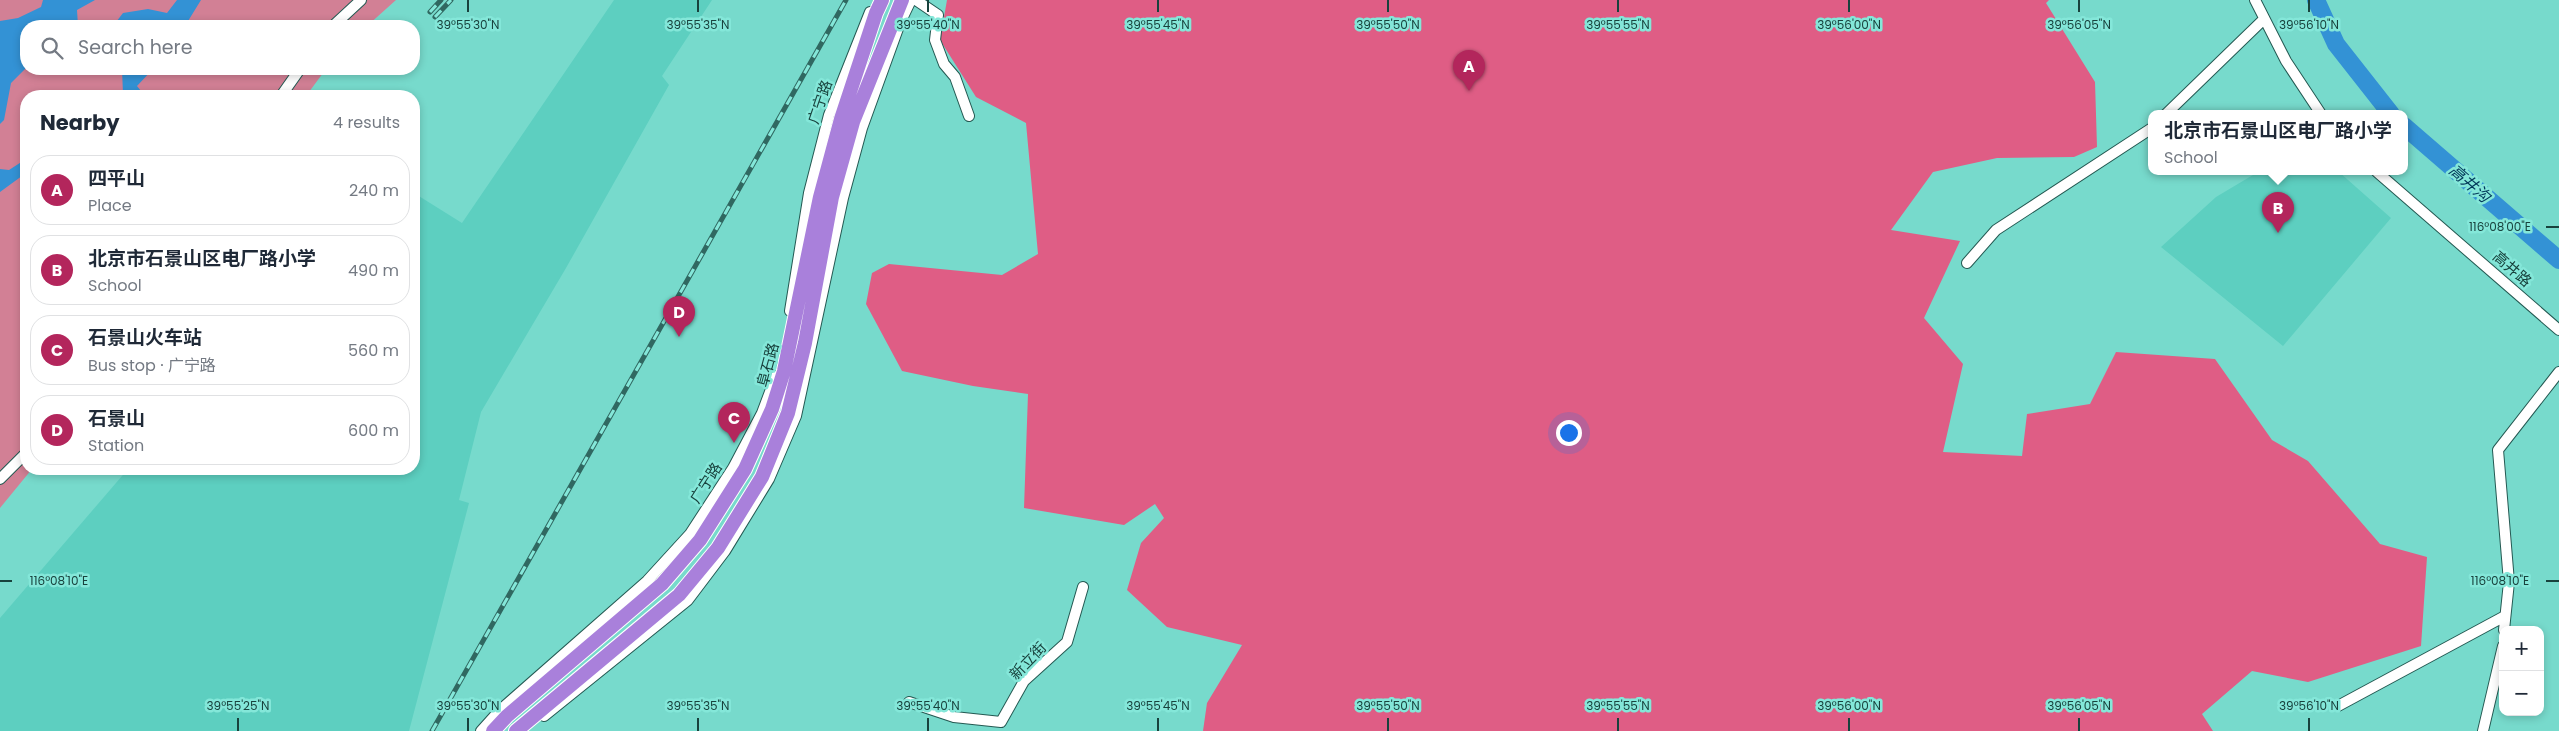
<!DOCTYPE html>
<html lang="en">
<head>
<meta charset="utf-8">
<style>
  :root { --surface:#fff; --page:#f2f2f3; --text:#1f2937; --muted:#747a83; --line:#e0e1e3; --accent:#b3265c }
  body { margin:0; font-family:Poppins,"Noto Sans SC",sans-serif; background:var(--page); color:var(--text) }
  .controls { position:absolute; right:15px; bottom:15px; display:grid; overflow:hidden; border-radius:10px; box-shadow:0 2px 8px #0003 }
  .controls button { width:45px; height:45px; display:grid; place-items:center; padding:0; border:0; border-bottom:1px solid var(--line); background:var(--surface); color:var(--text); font:25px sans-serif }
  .you { position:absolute; left:1568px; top:432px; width:18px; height:18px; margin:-12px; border:4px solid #fff; border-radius:50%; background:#1a73e8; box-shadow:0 0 0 8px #1a73e833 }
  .badge { display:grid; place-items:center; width:32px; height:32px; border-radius:50%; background:var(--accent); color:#fff; font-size:16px; font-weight:700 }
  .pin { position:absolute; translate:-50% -41px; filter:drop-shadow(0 1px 2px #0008) }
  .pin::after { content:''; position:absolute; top:26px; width:18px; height:15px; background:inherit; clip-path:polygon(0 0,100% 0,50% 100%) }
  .popup { position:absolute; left:2148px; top:110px; width:260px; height:65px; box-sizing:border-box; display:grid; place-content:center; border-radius:10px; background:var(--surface); filter:drop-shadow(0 1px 4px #0005); font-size:16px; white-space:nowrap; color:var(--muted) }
  .popup b { font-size:19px; color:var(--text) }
  .popup::after { content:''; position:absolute; left:50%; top:100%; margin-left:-10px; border:10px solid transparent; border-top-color:var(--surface) }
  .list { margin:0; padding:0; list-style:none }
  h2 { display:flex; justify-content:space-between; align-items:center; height:65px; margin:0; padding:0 20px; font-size:21px }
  h2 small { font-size:16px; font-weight:400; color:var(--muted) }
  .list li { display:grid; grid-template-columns:32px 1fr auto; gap:15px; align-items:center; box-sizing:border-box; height:70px; margin:0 10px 10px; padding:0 10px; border:1px solid var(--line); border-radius:20px }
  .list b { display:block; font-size:19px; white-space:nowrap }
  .list p { margin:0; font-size:16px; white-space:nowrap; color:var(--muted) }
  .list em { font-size:16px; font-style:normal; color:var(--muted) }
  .icon { flex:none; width:28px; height:28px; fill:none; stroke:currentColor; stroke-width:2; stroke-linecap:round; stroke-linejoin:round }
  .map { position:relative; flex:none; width:2559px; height:731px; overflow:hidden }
  .search { position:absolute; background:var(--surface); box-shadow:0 2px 8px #0003; left:20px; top:20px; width:400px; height:55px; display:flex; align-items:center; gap:12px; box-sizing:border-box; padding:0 18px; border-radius:20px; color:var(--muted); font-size:19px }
  .panel { position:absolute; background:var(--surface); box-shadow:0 2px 8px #0003; left:20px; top:90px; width:400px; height:385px; border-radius:20px }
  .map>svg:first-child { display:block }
</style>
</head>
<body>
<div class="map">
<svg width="2559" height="731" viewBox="0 0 2559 731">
  <rect width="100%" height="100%" fill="#77dacc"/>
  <path fill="#5dcfc0" d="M614 0H712L662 76 669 85 566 268 481 412 459 500 469 503 409 731H0V618L128 469H414V193L462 223Z
    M2258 172H2339L2391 218 2283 346 2161 247 2216 197Z"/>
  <path fill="#d28095" d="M0 0H396L367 26H26V69H326L306 96H26V469H32L0 508Z"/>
  <path fill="#df5d85" d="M947 0H2049L2046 3 2095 82 2097 147 2074 157 1997 158 1933 172 1891 230 1960 241 1924 318 1963 364 1943 452 2022 456 2027 414 2090 404 2116 352 2215 359 2272 440 2308 461 2380 544 2427 557 2421 646 2308 682 2252 671 2202 714 2213 731H1203L1207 703 1242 645 1167 627 1127 590 1141 543 1164 518 1155 504 1124 525 1024 508 1028 394 973 386 902 371 866 304 872 273 889 264 1002 275 1038 254 1026 123 976 97 940 40Z"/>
  <path fill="#3392d5" d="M43 0H95L77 10 78 26H26V68L11 83 4 120 0 124V21L18 18 41 7Z
    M177 0H201L185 26H113L123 13 148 9 167 13Z
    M122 69H153L137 86 145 96H120L123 94Z
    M26 159V173L0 192V169L9 170Z"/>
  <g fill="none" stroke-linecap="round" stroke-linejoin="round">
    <path stroke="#3392d5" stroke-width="18" d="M2316 0 2336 44 2391 114
      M2404 126 2559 260"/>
    <g stroke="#245952" stroke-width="12">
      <path id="minor" d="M916 0 938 15 935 40 944 64 955 77 969 116
        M2255 0 2286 61 2321 114
        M333 26 361 0
        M281 96 300 69
        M2166 114 2264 19
        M2377 172 2559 330
        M1967 263 1996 230 2152 128
        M790 311 809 193 829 115 870 12
        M0 479 26 453
        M2504 630 2509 582 2498 450 2559 372
        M909 702 954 717 1001 722 1024 681 1067 642 1083 587
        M2338 706 2505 616
        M544 716 688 600 725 551 769 479 796 416 843 198 862 128 900 23 911 0
        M481 731 499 711 647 581 690 534 733 468 762 413 776 376
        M2483 731 2503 646"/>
    </g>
    <g stroke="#fff" stroke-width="16">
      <path id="highway" d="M493 731 507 716 662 584 700 540 745 469 772 409 784 371 820 197 841 119 876 13 882 0
        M516 731 679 595 718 548 762 477 788 413 805 343 832 197 853 122 902 0"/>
    </g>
    <use href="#minor" stroke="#fff" stroke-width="10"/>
    <use href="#highway" stroke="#a980db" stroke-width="14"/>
    <g stroke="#306861" stroke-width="5">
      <path id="rail" d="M430 12 441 0
        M435 17 451 0
        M432 731 846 0"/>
    </g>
    <use href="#rail" stroke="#84e7d9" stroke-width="3" stroke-dasharray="9" stroke-linecap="butt"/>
  </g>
  <path fill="none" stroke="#18423d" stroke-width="2" d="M468 0V12M698 0V12M928 0V12M1158 0V12M1388 0V12M1618 0V12M1849 0V12M2079 0V12M2309 0V12M2546 227H2559M0 581H12M2546 581H2559M238 718V731M468 718V731M698 718V731M928 718V731M1158 718V731M1388 718V731M1618 718V731M1849 718V731M2079 718V731M2309 718V731"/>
  <g text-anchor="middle" stroke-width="5" stroke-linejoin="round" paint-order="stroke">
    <g font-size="15" fill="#18423d" stroke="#84e7d9">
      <text transform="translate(820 102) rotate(-71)" y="5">广宁路</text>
      <text transform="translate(2512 269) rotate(41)" y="5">高井路</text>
      <text transform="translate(768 365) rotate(-75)" y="5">阜石路</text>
      <text transform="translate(706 483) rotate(-57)" y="5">广宁路</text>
      <text transform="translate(1028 661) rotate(-46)" y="5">新立街</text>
    </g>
    <g font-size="16" font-style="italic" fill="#003658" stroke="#84e7d9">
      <text transform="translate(2470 183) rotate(41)" y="6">高井沟</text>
    </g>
  </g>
  <g font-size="12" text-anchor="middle" fill="#18423d" stroke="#84e7d9" stroke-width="5" stroke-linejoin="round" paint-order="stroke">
    <text x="468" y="29">39°55'30"N</text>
    <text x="698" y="29">39°55'35"N</text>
    <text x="928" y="29">39°55'40"N</text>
    <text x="1158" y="29">39°55'45"N</text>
    <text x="1388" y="29">39°55'50"N</text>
    <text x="1618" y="29">39°55'55"N</text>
    <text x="1849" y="29">39°56'00"N</text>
    <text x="2079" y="29">39°56'05"N</text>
    <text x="2309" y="29">39°56'10"N</text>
    <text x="2500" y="231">116°08'00"E</text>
    <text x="2500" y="585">116°08'10"E</text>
    <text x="59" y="585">116°08'10"E</text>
    <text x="238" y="710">39°55'25"N</text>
    <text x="468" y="710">39°55'30"N</text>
    <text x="698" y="710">39°55'35"N</text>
    <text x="928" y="710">39°55'40"N</text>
    <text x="1158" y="710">39°55'45"N</text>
    <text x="1388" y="710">39°55'50"N</text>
    <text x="1618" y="710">39°55'55"N</text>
    <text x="1849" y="710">39°56'00"N</text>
    <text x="2079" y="710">39°56'05"N</text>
    <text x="2309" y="710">39°56'10"N</text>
  </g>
</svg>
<div class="controls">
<button>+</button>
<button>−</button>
</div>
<div class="you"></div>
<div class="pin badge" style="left:1469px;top:91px">A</div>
<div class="pin badge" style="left:2278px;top:233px">B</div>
<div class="popup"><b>北京市石景山区电厂路小学</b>School</div>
<div class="pin badge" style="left:734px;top:443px">C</div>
<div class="pin badge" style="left:679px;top:337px">D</div>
<div class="search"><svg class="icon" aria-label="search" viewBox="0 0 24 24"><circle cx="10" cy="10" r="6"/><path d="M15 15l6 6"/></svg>Search here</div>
<section class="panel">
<h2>Nearby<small>4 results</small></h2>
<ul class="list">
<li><span class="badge">A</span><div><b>四平山</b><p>Place</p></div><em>240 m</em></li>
<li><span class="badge">B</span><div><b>北京市石景山区电厂路小学</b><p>School</p></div><em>490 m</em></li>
<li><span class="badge">C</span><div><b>石景山火车站</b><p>Bus stop · 广宁路</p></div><em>560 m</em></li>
<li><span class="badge">D</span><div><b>石景山</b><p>Station</p></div><em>600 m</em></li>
</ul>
</section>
</div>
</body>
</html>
